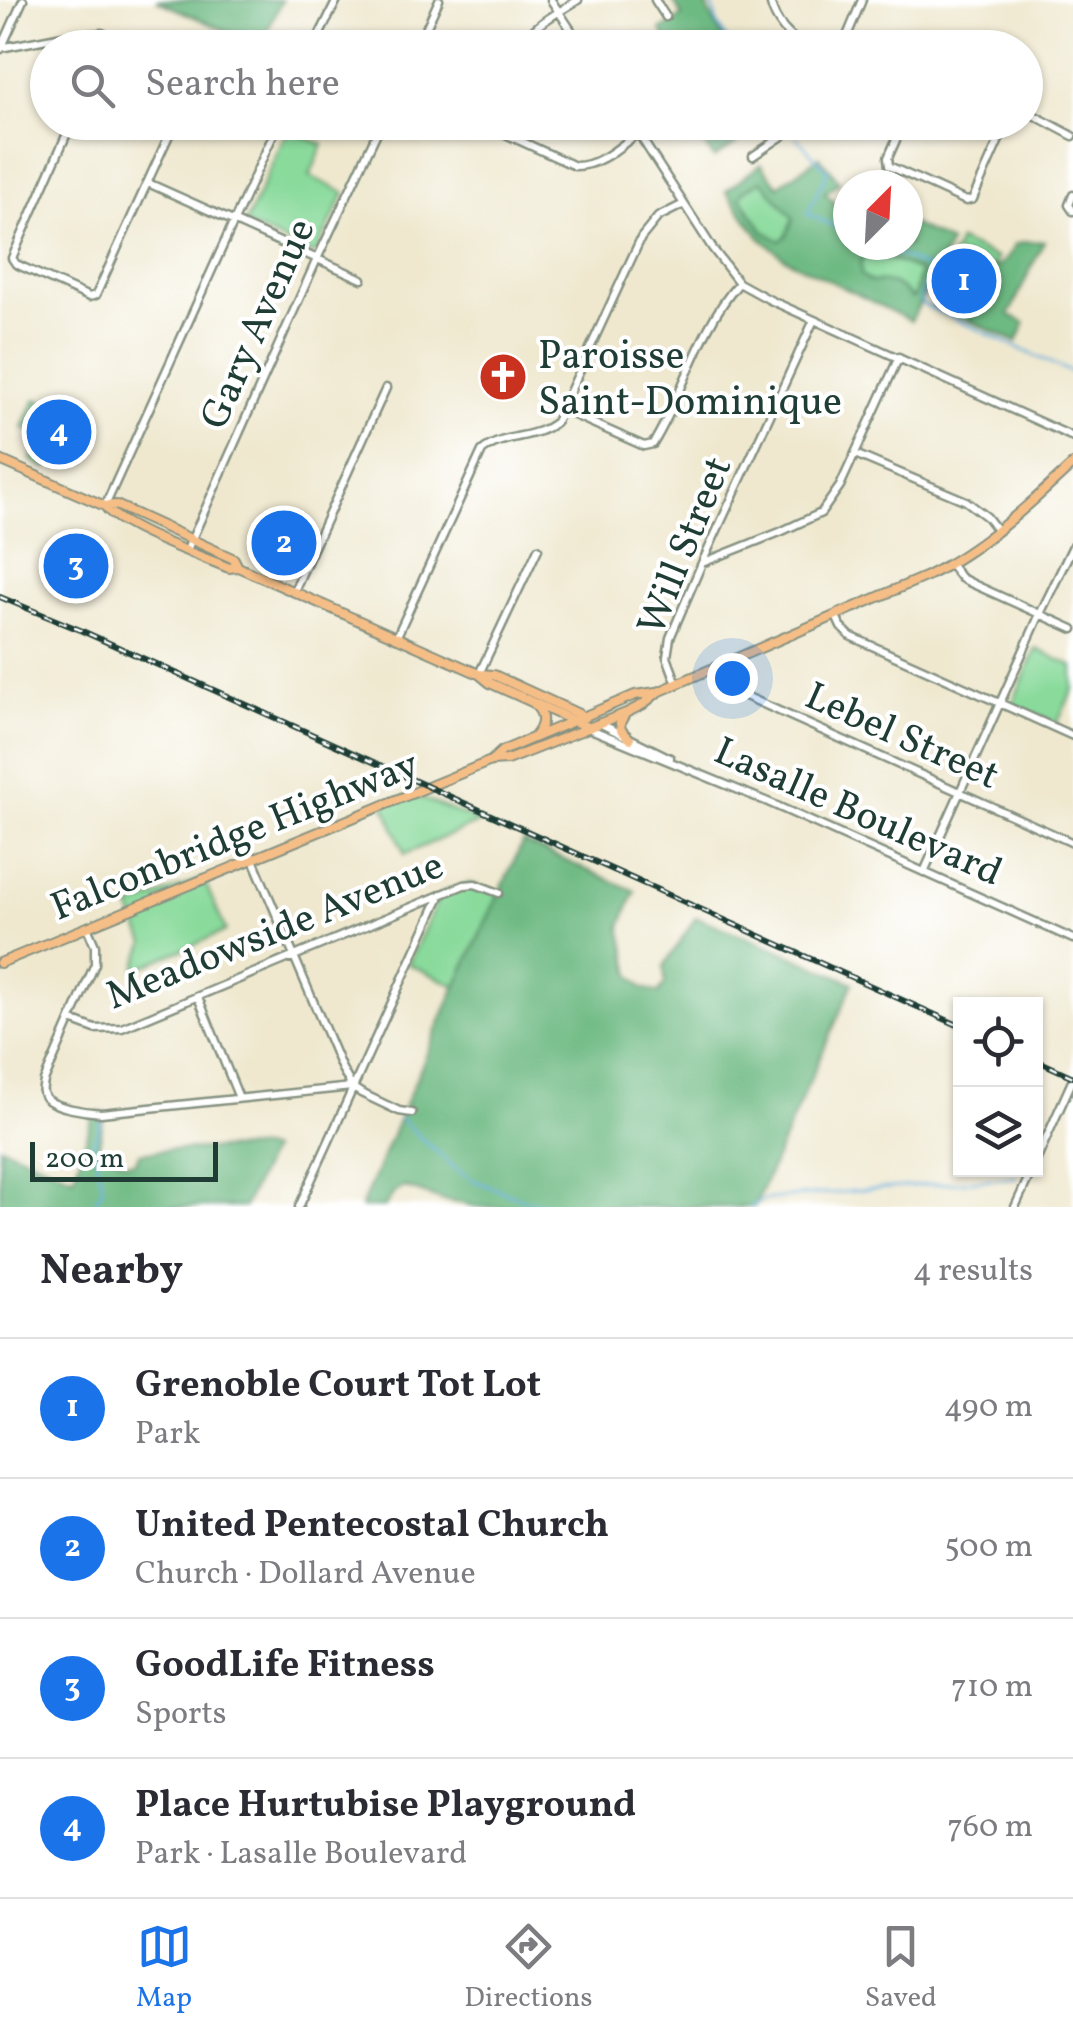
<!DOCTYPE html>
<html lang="en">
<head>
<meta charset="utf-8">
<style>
  :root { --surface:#fff; --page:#f2f2f3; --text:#2b2b33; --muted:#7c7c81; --line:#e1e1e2; --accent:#1a73e8 }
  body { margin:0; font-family:Vollkorn,serif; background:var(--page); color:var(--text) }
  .controls { position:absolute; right:30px; bottom:30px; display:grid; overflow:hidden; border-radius:0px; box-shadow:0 2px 8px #0004 }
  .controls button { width:90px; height:90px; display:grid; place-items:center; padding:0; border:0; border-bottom:2px solid var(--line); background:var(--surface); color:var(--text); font:50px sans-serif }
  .compass { position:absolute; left:833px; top:170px; width:90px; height:90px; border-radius:50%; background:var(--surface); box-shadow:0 2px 8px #0004; rotate:24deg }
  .scale { position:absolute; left:30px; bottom:25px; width:188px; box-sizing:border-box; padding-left:10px; border:5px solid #1f3d34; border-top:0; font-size:28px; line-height:35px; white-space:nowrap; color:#1f3d34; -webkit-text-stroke:8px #fff; paint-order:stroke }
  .you { position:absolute; left:732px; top:678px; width:35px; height:35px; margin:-25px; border:8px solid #fff; border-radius:50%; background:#1a73e8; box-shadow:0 0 0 15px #1a73e833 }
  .badge { display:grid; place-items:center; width:65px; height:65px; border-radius:50%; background:var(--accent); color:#fff; font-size:32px; font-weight:700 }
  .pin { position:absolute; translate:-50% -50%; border:5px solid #fff; box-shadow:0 2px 10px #0006 }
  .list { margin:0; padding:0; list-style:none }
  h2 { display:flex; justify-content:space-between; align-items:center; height:130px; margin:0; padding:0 40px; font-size:42px }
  h2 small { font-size:32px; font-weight:400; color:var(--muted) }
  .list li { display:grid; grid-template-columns:65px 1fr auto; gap:30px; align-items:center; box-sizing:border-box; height:140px; padding:0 40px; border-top:2px solid var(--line) }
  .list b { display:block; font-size:38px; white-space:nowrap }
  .list p { margin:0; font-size:32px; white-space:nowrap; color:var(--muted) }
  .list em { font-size:32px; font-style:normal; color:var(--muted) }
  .icon { flex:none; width:55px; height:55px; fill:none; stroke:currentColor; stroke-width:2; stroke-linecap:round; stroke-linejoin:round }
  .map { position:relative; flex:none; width:1073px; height:1207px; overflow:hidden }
  .search { position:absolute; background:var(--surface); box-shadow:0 2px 8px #0004; left:30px; right:30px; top:30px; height:110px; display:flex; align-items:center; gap:25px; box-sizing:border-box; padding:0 35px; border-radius:55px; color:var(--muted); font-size:38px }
  .sheet { height:690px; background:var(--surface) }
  nav { display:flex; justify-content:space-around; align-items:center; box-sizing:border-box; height:140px; border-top:2px solid var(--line); background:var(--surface); font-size:28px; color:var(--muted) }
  nav a { display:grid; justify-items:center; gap:5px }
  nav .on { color:var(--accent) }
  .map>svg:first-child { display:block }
</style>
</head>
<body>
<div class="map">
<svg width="1073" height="1207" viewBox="0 0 1073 1207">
  <rect width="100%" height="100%" fill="#fff"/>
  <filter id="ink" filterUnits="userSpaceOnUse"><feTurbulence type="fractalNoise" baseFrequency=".01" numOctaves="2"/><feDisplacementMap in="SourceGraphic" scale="20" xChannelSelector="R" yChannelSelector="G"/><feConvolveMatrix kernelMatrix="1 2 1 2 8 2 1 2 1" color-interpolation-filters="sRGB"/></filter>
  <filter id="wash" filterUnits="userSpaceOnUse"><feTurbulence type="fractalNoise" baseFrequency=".0048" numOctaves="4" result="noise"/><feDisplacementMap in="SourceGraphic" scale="40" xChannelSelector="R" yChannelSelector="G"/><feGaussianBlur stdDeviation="2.25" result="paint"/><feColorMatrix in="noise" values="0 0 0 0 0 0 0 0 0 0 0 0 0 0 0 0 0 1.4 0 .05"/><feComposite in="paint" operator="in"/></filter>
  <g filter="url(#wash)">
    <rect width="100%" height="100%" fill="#efe8cf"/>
    <path fill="#89da9b" stroke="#548c68" stroke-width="2.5" d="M288 129 323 145 310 176 345 193 316 253 312 254 245 224Z
      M762 181 793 218 786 236 780 242 764 231 740 197 745 190Z
      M959 241 997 258 970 321 934 306 940 284Z
      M874 253 918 270 920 273 914 297 911 298C900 286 887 281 871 282L860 275 861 261 866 254Z
      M36 399 90 423 77 451 58 443 47 468 31 460 42 436 23 428Z
      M1036 649 1073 666V689L1057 724 1012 704Z
      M411 794 480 822 405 854 384 804Z
      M203 878 226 931 135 970 145 943 130 908Z
      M469 883 499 893 456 986 408 964 441 893Z"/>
    <path fill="#6eba83" stroke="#467c5c" stroke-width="2.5" fill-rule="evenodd" d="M156 0H282L260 46Z
      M673 0H706L709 12 727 47H656L667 40 661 30 682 16Z
      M689 123H756L759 128 714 158Z
      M819 157 831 170 839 182 825 193 848 216V245H908V222L950 243 911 321 786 259 760 238 726 191 761 164 778 186ZM762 181 793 218 786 236 780 241 764 231 740 197 745 190ZM874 253 918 270 920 273 914 297 911 298C899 284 889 280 871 282L861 275V261L866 254Z
      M1044 241 1009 315 1025 323 1017 342 970 321 994 266H999L1007 258 1015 245 1023 242Z
      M523 842 635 891 621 926 631 975 643 988 659 993 665 983 664 966 696 917 786 953 853 983 754 1207H480L442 1200 404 1187 393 1194 385 1207H361L456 986Z
      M94 1113H104L98 1151 128 1163 135 1162 140 1153 166 1150 260 1148 271 1150 244 1207H0V1146L74 1177Z"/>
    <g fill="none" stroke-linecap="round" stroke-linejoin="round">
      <path stroke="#62aedb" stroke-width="2.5" d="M711 0 717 23 732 48
        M784 122 786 125
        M796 137 828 171 807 214 848 232
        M877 245 931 270 920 298 922 304 1073 373
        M399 1118 457 1170 475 1181 526 1200 553 1207
        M97 1207V1198L103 1188 93 1144 101 1124V1117
        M751 1207 762 1200 788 1197 1016 1177"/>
    </g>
  </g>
  <g filter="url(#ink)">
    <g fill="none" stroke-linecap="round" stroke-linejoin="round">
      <g stroke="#879282" stroke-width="11">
        <path id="minor" d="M551 0 583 48
          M655 0 666 17
          M770 1C775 23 790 39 810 48
          M0 48 63 36 102 33 136 48
          M313 48 337 0
          M417 48 439 0
          M520 48C531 25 558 13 578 0
          M842 48 862 0
          M1 49 23 0
          M1026 111 1073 136
          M72 122 12 258 16 264 89 297 96 295 175 122
          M487 122 488 126 575 166C600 166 619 147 638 133
          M631 122 713 249 739 283 770 300 1073 437
          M904 122 888 158 889 166 966 201 973 199 975 194 1007 122
          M753 156 803 122
          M148 183 362 279
          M1073 195 1069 205 1073 211
          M563 410 644 446 653 444C685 392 698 329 739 283
          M855 454 966 501 987 517 997 530
          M105 506 279 122
          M187 550 317 259 382 122
          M702 563 780 532 821 513 840 486 899 357
          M950 564 961 578 973 584 1073 629
          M294 591 386 388
          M836 616 841 627 850 636 1073 736
          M396 638 482 451C504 433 534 440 556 422L641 238 658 217 684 204
          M718 667 730 685 741 694 1073 843
          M479 674 538 549
          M677 684 667 657 670 638 702 563 814 320
          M599 723 670 758
          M588 728 768 802 1073 939
          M252 857 341 1067 352 1087 361 1093 399 1111 412 1113
          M924 872 1040 614 1073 546
          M87 927 95 946V964L44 1081C43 1088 41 1091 45 1097 53 1108 88 1112 101 1113L352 1087
          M198 997 239 1098
          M71 1020 95 1029 122 1028 464 885 475 884 499 893
          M1036 1161 1073 1079
          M299 1207 441 894
          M1015 1207 1032 1170"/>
      </g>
      <g stroke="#879282" stroke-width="12">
        <path id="major" d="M0 460 105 506 116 505 234 559 238 567
          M105 506C119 528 201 556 229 568L238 567 479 674 490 683 587 727
          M479 674 494 675 585 717
          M535 705C545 715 544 725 535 736
          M625 714 620 723 621 730 630 739
          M491 761 502 751 635 695 656 692
          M0 963 491 761 507 760 626 713 642 705 658 692 927 576C982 549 1029 505 1073 464"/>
      </g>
      <use href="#minor" stroke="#fff" stroke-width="6"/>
      <use href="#major" stroke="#f6be87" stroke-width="8"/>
      <g stroke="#1f3d34" stroke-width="6">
        <path id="rail" d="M0 597 80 630 960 1026
          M1036 1060 1073 1077"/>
      </g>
      <use href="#rail" stroke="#fff" stroke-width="2.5" stroke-dasharray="8" stroke-linecap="butt"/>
    </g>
  </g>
  <defs>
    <g id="church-disc" transform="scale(2.5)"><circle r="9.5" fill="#c8321e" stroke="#fff"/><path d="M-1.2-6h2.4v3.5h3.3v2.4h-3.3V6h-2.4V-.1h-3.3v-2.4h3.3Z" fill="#fff"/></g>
  </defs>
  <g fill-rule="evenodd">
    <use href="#church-disc" x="503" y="377"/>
  </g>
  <g text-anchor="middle" stroke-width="8" stroke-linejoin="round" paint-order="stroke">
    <g font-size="40" fill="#1f3d34" stroke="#fff">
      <text transform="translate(256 323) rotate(-66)" y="14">Gary Avenue</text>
      <text transform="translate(683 545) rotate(-68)" y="14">Will Street</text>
      <text transform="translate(903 734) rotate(24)" y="14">Lebel Street</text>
      <text transform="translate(859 810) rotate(24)" y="14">Lasalle Boulevard</text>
      <text transform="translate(234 834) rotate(-22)" y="14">Falconbridge Highway</text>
      <text transform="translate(274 929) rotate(-22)" y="14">Meadowside Avenue</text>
    </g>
    <g font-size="40" fill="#1f3d34" stroke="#fff" text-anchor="start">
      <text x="538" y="368">Paroisse<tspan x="538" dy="46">Saint-Dominique</tspan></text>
    </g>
  </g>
</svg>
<div class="controls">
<button><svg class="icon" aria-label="locate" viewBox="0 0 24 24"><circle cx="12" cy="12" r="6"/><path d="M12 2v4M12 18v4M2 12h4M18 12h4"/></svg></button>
<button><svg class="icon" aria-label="layers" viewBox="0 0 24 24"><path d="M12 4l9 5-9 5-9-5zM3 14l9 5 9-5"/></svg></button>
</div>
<svg class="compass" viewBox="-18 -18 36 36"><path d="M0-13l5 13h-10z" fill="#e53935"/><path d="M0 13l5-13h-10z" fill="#7c7c81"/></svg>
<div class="scale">200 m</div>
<div class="you"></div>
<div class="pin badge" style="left:964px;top:281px">1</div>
<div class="pin badge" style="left:284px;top:543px">2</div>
<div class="pin badge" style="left:76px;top:566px">3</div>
<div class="pin badge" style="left:59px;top:432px">4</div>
<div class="search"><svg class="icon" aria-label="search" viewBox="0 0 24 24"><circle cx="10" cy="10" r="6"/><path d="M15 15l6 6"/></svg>Search here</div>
</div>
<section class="sheet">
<h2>Nearby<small>4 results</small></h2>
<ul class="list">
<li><span class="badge">1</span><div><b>Grenoble Court Tot Lot</b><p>Park</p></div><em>490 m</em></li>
<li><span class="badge">2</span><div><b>United Pentecostal Church</b><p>Church · Dollard Avenue</p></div><em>500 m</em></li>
<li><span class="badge">3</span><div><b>GoodLife Fitness</b><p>Sports</p></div><em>710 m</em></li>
<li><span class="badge">4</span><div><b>Place Hurtubise Playground</b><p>Park · Lasalle Boulevard</p></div><em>760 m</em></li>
</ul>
</section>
<nav>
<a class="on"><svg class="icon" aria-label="map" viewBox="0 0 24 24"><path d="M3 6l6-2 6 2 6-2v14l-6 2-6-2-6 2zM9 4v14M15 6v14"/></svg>Map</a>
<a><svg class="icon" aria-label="directions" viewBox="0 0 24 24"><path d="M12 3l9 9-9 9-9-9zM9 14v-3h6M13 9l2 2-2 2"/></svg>Directions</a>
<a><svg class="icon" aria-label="saved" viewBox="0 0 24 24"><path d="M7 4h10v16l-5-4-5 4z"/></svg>Saved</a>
</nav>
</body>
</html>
